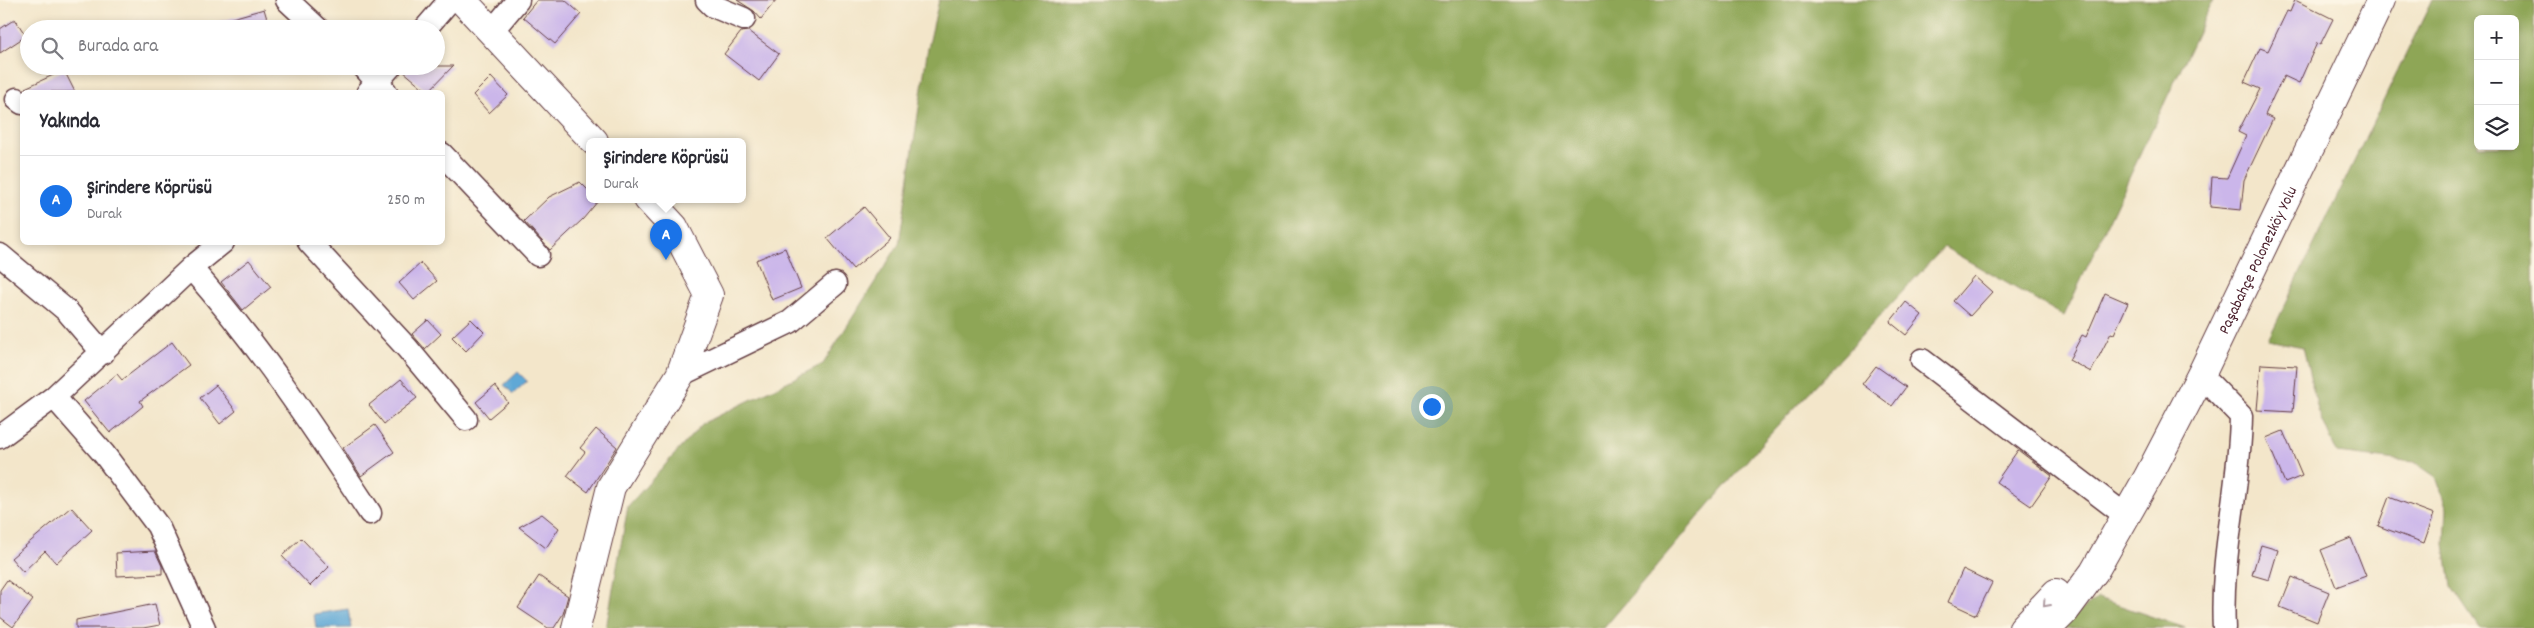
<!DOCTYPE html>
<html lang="tr">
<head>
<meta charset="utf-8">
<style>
  :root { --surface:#fff; --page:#f7f7f7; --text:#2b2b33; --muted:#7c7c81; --line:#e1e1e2; --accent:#1a73e8 }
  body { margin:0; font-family:Dekko,sans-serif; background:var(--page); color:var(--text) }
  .controls { position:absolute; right:15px; top:15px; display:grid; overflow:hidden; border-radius:8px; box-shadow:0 2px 8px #0003 }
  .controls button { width:45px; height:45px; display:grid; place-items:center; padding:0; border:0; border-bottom:1px solid var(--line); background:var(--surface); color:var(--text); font:25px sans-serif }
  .you { position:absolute; left:1431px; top:406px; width:18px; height:18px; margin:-12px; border:4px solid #fff; border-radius:50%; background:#1a73e8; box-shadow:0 0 0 8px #1a73e833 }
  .badge { display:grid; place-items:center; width:32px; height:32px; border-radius:50%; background:var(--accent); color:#fff; font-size:16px; font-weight:700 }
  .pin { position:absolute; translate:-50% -41px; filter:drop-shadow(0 1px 2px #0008) }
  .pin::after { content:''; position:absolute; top:26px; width:18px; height:15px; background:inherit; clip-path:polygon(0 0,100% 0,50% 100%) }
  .popup { position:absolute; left:586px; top:138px; width:160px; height:65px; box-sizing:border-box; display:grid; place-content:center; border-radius:8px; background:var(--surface); filter:drop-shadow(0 1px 4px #0005); font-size:16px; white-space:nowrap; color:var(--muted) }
  .popup b { font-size:19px; color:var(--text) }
  .popup::after { content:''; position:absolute; left:50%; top:100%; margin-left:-10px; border:10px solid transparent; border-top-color:var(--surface) }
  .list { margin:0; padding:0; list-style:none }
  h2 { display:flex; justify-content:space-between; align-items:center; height:65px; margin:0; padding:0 20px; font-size:21px }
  h2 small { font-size:16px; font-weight:400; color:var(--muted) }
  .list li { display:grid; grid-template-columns:32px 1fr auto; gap:15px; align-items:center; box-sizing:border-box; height:90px; padding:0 20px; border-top:1px solid var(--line) }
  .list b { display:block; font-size:19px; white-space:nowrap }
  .list p { margin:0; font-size:16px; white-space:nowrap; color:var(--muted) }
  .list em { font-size:16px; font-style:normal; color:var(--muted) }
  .icon { flex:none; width:28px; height:28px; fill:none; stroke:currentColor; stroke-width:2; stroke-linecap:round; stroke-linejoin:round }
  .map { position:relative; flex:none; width:2534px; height:628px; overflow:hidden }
  .search { position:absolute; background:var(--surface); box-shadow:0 2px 8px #0003; left:20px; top:20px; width:425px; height:55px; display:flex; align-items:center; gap:12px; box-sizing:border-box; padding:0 18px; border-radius:28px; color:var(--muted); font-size:19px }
  .panel { position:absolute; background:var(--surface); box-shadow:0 2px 8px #0003; left:20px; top:90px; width:425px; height:155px; border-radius:8px }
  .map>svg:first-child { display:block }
</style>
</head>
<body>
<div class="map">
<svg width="2534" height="628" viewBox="0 0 2534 628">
  <rect width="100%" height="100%" fill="#fcf5e5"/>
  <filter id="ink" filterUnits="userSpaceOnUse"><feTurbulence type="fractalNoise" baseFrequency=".02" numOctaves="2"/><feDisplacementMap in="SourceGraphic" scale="10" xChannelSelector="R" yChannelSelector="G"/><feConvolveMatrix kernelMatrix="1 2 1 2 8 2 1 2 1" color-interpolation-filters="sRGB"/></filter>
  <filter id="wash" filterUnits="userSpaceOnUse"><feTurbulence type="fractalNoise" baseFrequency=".0096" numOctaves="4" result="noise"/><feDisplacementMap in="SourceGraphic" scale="20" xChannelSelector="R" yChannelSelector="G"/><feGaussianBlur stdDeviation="1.12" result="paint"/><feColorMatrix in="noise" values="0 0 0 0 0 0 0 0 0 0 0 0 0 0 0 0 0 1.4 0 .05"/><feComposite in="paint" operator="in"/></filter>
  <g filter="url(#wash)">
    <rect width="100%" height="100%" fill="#f3e6ca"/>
    <path fill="#8ea657" stroke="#6c6241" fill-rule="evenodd" d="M939 0H2213L2064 316 1944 247 1762 443 1604 628H606L628 506 702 424 823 364 899 244 927 53Z
      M2432 0H2534V628H2479L2451 586 2445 544 2447 508 2436 477 2414 462 2337 453 2318 410 2303 347 2268 340ZM2478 19H2515V146H2478Z
      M2098 598 2185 628H2057Z"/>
    <path fill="#5fa8d6" stroke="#546480" d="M518 372 527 381 513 394 504 385Z
      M348 609 351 628H316L314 614Z"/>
    <g id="blocks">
      <path fill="#cbb6ea" d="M537 0H565L581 14 555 44 523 17Z
        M737 0H776L761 19 754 11Z
        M2295 0 2333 19 2320 45 2317 43 2299 83 2284 76 2274 95 2265 115 2273 119 2244 180 2241 210 2210 207 2212 177 2227 178 2246 136 2238 132 2260 89 2244 82 2260 48 2268 51 2287 11 2290 12Z
        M264 9 270 29H211V24Z
        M15 19 26 36 0 53V29Z
        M748 31 779 54 759 81 724 54 741 32Z
        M404 66H453L428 92 403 71Z
        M64 70 75 92H30L25 88Z
        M491 77 508 95 489 113 473 95Z
        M580 182 590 192V199L598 201 583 219 550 250 524 221 549 197Z
        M864 207 890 238 853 269 827 238Z
        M785 248 801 288 772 300 756 260Z
        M249 260 271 287 243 310 221 282Z
        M421 263 437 281 414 300 399 283Z
        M1974 276 1992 292 1970 316 1953 301Z
        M2105 293 2128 303 2114 334 2111 333 2091 372 2069 360 2082 335 2086 337Z
        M1906 302 1922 315 1906 335 1890 322Z
        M471 319 484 332 466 351 452 337Z
        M428 320 441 334 425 349 412 334Z
        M172 342 189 365 140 401 143 406 110 433 84 401 117 374 122 380Z
        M2261 364 2297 366 2293 412 2257 410Z
        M1876 366 1906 387 1892 406 1862 384Z
        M401 379 417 398 384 424 369 405Z
        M216 385 236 411 220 424 200 398Z
        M495 386 508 402 489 418 476 402Z
        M375 425 394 452 361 476 343 448Z
        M596 429 617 447 588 492 567 476 585 452 580 448Z
        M2283 431 2302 476 2285 483 2266 438Z
        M2018 450 2052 476 2031 506 1996 482Z
        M2389 497 2434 514 2424 543 2378 526Z
        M71 507 92 530 56 563 45 551 23 572 11 558Z
        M542 514 559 528 546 548 519 527Z
        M301 538 329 567 310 586 282 556Z
        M2351 538 2366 576 2336 587 2321 550Z
        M2261 545 2278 550 2269 580 2252 575Z
        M155 551 162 566V574L117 576 116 553Z
        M1963 569 1992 583 1976 615 1948 602Z
        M539 576 568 596 563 614 554 628H548L518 608Z
        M2292 577 2329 592 2317 622 2280 607Z
        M7 580 33 600 13 627 0 617V590Z
        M155 604 160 625 143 628H76V620Z"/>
    </g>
  </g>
  <g filter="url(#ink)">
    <use href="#blocks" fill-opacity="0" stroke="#633d43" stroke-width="1"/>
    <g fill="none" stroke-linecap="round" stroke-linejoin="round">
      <g stroke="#633d43" stroke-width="25">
        <path id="street" d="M287 0 318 29
          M707 0 713 6 744 19
          M425 29 450 0
          M492 31 518 0
          M363 66 386 92
          M368 92 391 66
          M17 99 22 103
          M442 154 538 255
          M309 242 407 348 466 419
          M0 255 67 311 103 353
          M191 268C259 345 314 428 370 513
          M1922 360 2125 515
          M680 375 790 322 835 284
          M2201 375 2241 416C2240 488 2220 556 2224 628
          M54 397 104 454 158 526 204 628
          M0 437 54 397 191 268 223 242"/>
      </g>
      <g stroke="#633d43" stroke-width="30">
        <path id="secondary" d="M462 0 594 141
          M576 628 611 487 680 375 709 295 674 227 648 199"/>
      </g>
      <g stroke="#633d43" stroke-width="30">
        <g id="primary">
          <path d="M2023 628 2056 593"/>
          <path id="s1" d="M2048 628 2065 611 2094 572 2148 477 2201 375 2381 0"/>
        </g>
      </g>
      <use href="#street" stroke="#fff" stroke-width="22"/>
      <use href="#secondary" stroke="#fff" stroke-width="28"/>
      <use href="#primary" stroke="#fff" stroke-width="28"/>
    </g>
    <defs><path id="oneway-chevron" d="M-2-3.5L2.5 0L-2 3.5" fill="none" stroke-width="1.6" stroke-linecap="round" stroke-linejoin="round" transform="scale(1.25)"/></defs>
    <use stroke="#ae9aa0" href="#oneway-chevron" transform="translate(2046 604) rotate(132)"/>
  </g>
  <g text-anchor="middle" stroke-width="4" stroke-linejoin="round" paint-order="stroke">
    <g font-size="16" fill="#4a1f2b" stroke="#fcf5e5">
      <text dy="6" stroke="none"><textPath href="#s1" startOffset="425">Paşabahçe Polonezköy Yolu</textPath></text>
    </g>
  </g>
</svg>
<div class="controls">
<button>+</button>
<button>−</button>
<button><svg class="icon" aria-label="layers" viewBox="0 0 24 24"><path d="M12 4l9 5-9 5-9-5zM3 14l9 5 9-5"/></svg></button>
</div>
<div class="you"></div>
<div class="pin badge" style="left:666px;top:260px">A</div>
<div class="popup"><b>Şirindere Köprüsü</b>Durak</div>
<div class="search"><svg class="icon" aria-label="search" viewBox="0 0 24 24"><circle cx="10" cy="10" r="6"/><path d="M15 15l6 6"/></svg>Burada ara</div>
<section class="panel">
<h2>Yakında<small></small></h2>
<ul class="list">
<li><span class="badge">A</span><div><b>Şirindere Köprüsü</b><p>Durak</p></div><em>250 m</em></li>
</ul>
</section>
</div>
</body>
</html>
